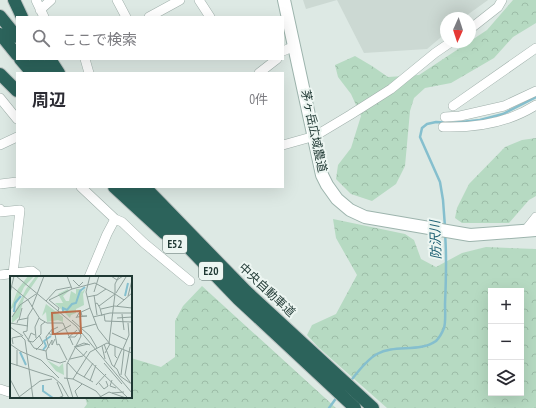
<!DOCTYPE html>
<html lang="ja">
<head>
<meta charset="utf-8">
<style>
  :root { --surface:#fff; --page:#f2f2f3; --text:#2b2b33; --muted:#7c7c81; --line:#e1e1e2 }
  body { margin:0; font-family:"PT Sans Narrow","Noto Sans JP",sans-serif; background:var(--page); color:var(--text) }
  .controls { position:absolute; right:12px; bottom:12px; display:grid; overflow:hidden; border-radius:0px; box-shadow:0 4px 16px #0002 }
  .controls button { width:36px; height:36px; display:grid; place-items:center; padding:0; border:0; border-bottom:1px solid var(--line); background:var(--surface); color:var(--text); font:20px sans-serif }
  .compass { position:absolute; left:440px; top:12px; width:36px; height:36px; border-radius:50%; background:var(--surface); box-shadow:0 4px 16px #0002; rotate:183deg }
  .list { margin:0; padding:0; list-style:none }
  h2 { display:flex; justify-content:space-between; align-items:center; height:52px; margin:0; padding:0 16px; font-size:17px }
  h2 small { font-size:13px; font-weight:400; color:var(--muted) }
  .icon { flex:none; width:22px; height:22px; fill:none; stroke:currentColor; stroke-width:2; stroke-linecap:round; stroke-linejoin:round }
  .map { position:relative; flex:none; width:536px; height:408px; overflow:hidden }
  .search { position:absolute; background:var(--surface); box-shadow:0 4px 16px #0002; left:16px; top:16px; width:268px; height:44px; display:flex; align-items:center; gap:10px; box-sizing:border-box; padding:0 14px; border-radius:0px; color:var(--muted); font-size:15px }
  .panel { position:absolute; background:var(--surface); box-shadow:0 4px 16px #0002; left:16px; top:72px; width:268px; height:116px; border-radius:0px }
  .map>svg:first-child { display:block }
</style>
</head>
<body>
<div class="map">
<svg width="536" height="408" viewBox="0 0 536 408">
  <defs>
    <pattern id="forest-crowns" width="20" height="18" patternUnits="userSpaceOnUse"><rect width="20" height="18" fill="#b6dac2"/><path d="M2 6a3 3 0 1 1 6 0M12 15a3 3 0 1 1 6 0" fill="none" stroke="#9cbca7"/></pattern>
  </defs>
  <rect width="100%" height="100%" fill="#dde9e4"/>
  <path fill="#ccd9d3" d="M303 0H488L463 18H446V33L427 49 364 53 337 0 306 9Z"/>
  <path fill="url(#forest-crowns)" fill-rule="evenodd" d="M513 0H536V23L513 37 494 58 451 83 425 88 414 98 410 111 405 166 396 184 372 201 351 194 336 179 338 165 351 148 361 116 351 94 338 77 335 65 355 56 372 66 388 77 419 75 487 30Z
    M536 138V196L529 200 509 223H462L455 218 457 208 469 184 505 147 522 140Z
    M333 219 405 234 414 240 421 259 436 267 462 253 486 247 536 249V408H387L318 347 307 335 312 325 336 314 357 275 336 238ZM491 291H521V393H491Z
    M202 286 336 408H84L87 404 85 397H131V358L161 367 175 357V321L183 306Z"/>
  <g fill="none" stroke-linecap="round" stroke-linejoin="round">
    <path stroke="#85bfce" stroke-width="2.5" d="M445 227 443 200 440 182 420 137 422 128 427 124 436 122 452 123 480 120 503 114 536 97
      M349 383C357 373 366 360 377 354 395 344 419 353 436 341 440 337 442 333 444 328 446 321 445 312 445 304 446 281 447 257 445 234
      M329 408 337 397"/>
    <g stroke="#a0b0ab" stroke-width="10">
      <path id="street" d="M36 0 44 17
        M117 0 126 17
        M199 0 210 17
        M40 10 51 0
        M149 17 180 0
        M470 29 498 7 502 0
        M283 51 295 46
        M85 59 89 73
        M259 73 277 59
        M0 98 17 119
        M453 106 536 48
        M445 117 460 116 504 106 536 91
        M443 127C476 128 508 123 536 105
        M0 145 17 137
        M283 145 315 136 350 115 391 89 435 53 451 42
        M0 184 17 182
        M81 187 115 219 122 222 144 243 190 281
        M0 209V212L20 210 13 274
        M525 231 536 217
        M0 275 32 271 36 274V277
        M89 277 107 234 115 219
        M0 389 9 392 11 391"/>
    </g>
    <g stroke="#9db4ad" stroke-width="14">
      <path id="secondary" d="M284 0 322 175 327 185 337 199 350 210 365 217 470 235 536 230"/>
    </g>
    <g stroke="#bcc3c2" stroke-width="14">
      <path id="highway" d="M14 0 22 17
        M0 16 17 37
        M0 34 17 55
        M20 59 32 73
        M35 59 47 73
        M50 59 59 73
        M0 74 17 91
        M114 187 164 233
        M130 187 238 299 355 408
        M145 187 246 291 373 408"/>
    </g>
    <use href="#street" stroke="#fff" stroke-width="9"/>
    <use href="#secondary" stroke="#fff" stroke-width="12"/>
    <use href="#highway" stroke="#2c635b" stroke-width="12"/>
  </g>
  <g text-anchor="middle" stroke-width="4" stroke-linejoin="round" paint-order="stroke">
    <g fill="#edf6f2" stroke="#5d716c" stroke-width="1">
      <rect x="163" y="235" width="24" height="18" rx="3"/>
      <rect x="199" y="262" width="24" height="18" rx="3"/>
    </g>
    <g font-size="11" font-weight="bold" fill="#1f3833">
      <text x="175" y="248">E52</text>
      <text x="211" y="275">E20</text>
    </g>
    <g font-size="12" fill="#1f3833" stroke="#edf6f2">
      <text transform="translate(314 131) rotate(78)" y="4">茅ヶ岳広域農道</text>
      <text transform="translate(267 290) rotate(43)" y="4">中央自動車道</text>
    </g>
    <g font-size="13" font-style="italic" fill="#1c5f72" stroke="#edf6f2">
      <text transform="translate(435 240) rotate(-92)" y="5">防沢川</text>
    </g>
  </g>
  <g transform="translate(10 276)">
    <rect width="122" height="122" fill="#dde9e4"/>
    <path d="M18 0H24L14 11 6 29 0 34 8 13ZM26 0H29L14 22 9 41 2 47V41L16 13ZM76 12 73 18 74 29 66 33V37L61 39 60 42 45 27H53L48 18 58 13 59 15 53 20 56 25H59L61 15 66 18V13H71L72 16ZM36 28 53 41V46L48 44 37 46 36 36 32 40ZM37 84 49 91 53 87 54 99 46 95Z" fill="#b6dac2"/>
    <path fill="none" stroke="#85bfce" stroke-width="2" d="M115 20 118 7M4 36 5 27 11 20M53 37V32L57 34 62 28 66 27 70 15 75 11M33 74 36 70 34 65 41 60M10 76 16 89M33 109V115L43 122"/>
    <path fill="none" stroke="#91a29d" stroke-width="1" d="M6 0 66 50 122 117M57 0 62 13 85 7 105 18 99 67M80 0 76 16 80 32 88 53 100 68 95 77M101 0 107 4 113 0M63 4 69 10 73 6M0 9 18 24 30 43 37 47H53L63 69M84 16 89 0M0 17 4 0M106 17 116 1M105 18V8L109 0M84 19 87 39M118 20 122 4M77 21 87 19 96 13M36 25 46 14 61 11M85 28 87 27 90 32 92 40M89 30 105 18 114 24M107 30 122 17M22 31 34 0M23 32 18 40 17 55 13 56 24 72 36 75M91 33 104 30 122 32M48 35 49 32 39 24 62 13M94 38 95 45 122 46M112 38 114 54M2 41 10 29 26 18M67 41 77 40H72L71 36M83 41 100 37H122V32M66 42 69 37 80 32M107 42 122 41M9 44 12 32M62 44 80 60 87 72M0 47 18 50M7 47 8 44 18 42M0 51 13 60M71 52 86 48M38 57 42 59V54L48 51M102 57 117 64M59 61H65L69 56M26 62 25 51 29 42M58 62 67 54M45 63 42 69V64L36 75 37 83 50 87 56 85M18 65 23 66 31 58V49L35 46M18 65 21 57 25 59M0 68 10 75 31 84 49 102M3 68 2 62 11 60 15 64 19 93M94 68 102 89 107 93 110 100 120 107M47 69 45 58 61 49M47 69 49 68 57 84M92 70 95 83M105 70V80L107 82M64 71 74 67 80 69M65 71 118 122M66 71 78 68M120 71 115 99 122 109M39 72 36 61 43 52M113 73 119 59 118 47M7 74V90M26 74 33 67 29 59M60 83 73 80 77 75M0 87 43 101 51 108 59 122M58 87 67 97M94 87 112 108M104 91 112 73M19 93 23 122M67 97 83 106M111 99 114 74M74 101 83 87M54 102 63 103 80 76 97 67 122 77M0 103 10 122M63 103 86 115 92 122M102 104 100 110 106 112M80 105 86 89M47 106 53 120 48 122M89 107 94 113 98 110 96 105M86 109 96 98M102 117 114 116M9 121 30 105 42 103M63 122 57 102V88L71 60 69 54M68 122 65 115 72 108M88 122 99 116 116 122"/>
    <path fill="#bb704c" fill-opacity="0.15" stroke="#bb704c" stroke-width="2" d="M70 35 71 57 43 58 42 37Z"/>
    <rect width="122" height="122" fill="none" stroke="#1f3833" stroke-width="2"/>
  </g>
</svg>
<div class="controls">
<button>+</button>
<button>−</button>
<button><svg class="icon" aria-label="layers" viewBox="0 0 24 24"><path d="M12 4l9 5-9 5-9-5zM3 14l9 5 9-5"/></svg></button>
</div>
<svg class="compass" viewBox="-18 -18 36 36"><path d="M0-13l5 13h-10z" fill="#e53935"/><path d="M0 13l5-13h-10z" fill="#7c7c81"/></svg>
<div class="search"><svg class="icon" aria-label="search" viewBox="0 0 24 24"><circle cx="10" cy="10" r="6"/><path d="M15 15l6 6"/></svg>ここで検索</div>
<section class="panel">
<h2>周辺<small>0件</small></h2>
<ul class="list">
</ul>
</section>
</div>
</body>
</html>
